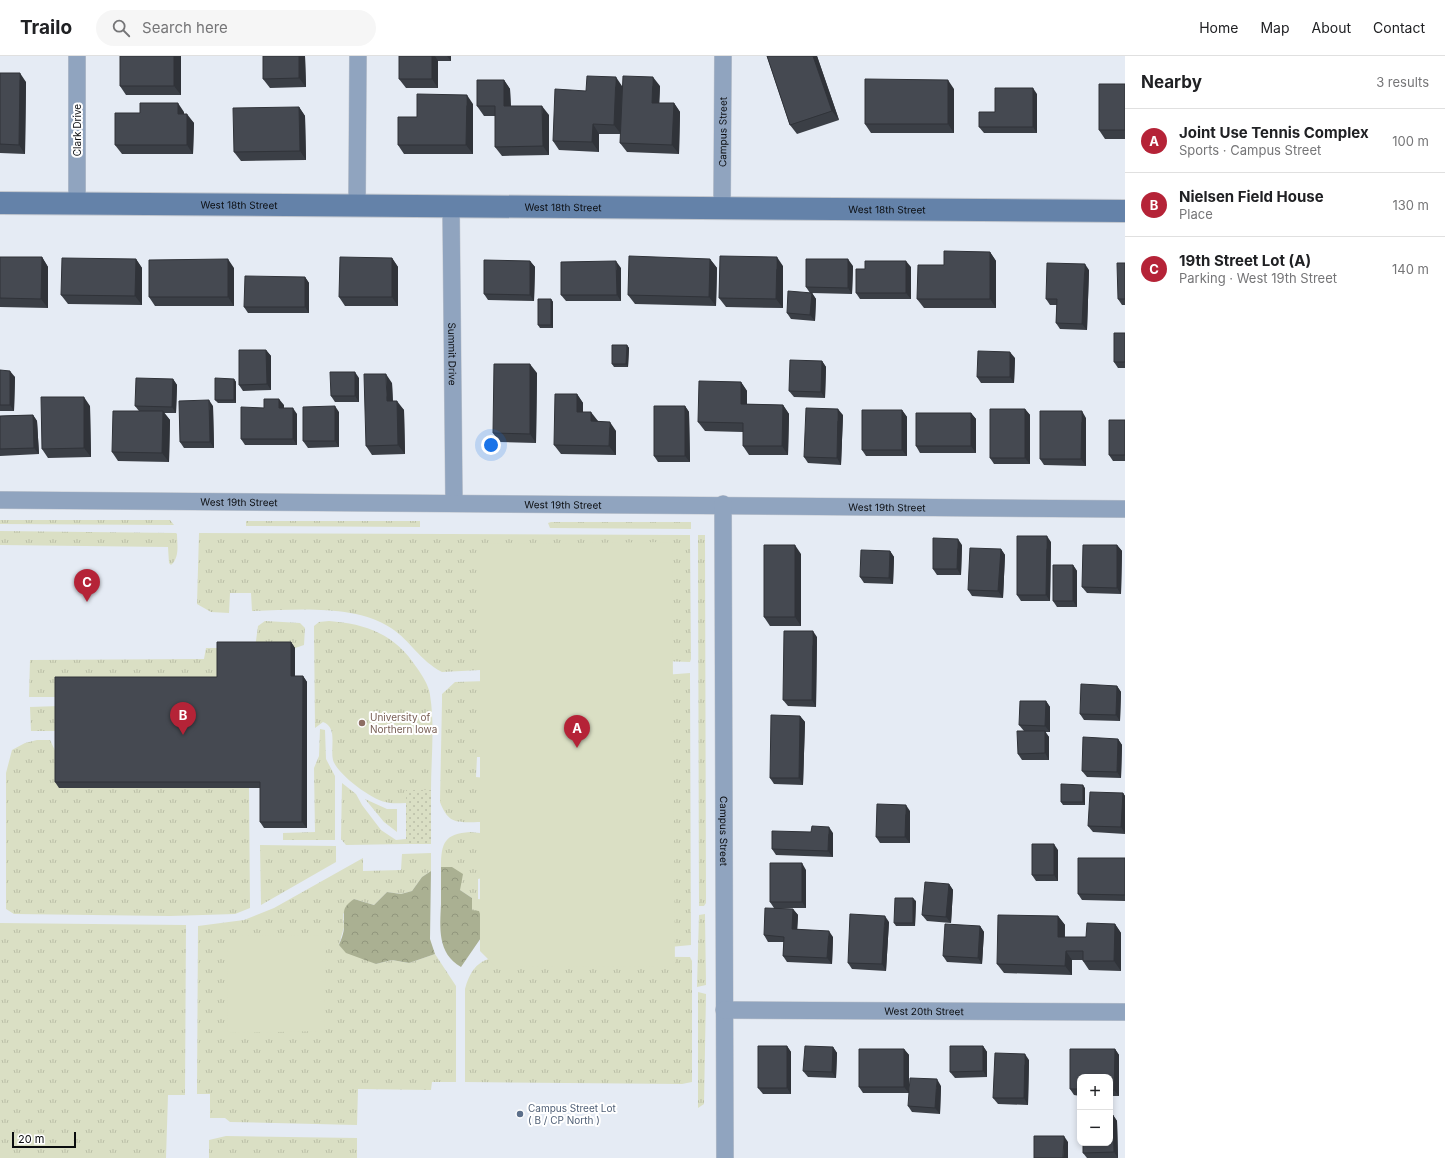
<!DOCTYPE html>
<html lang="en">
<head>
<meta charset="utf-8">
<style>
  :root { --surface:#fff; --page:#f6f6f6; --text:#202124; --muted:#757577; --line:#e0e0e0; --accent:#b52337 }
  body { margin:0; font-family:Inter,sans-serif; background:var(--page); color:var(--text) }
  .controls { position:absolute; right:12px; bottom:12px; display:grid; overflow:hidden; border-radius:8px; box-shadow:0 2px 6px #0003 }
  .controls button { width:36px; height:36px; display:grid; place-items:center; padding:0; border:0; border-bottom:1px solid var(--line); background:var(--surface); color:var(--text); font:20px sans-serif }
  .scale { position:absolute; left:12px; bottom:10px; width:64px; box-sizing:border-box; padding-left:4px; border:2px solid #0a0c0f; border-top:0; font-size:11px; line-height:14px; white-space:nowrap; color:#0a0c0f; -webkit-text-stroke:3px #fff; paint-order:stroke }
  .you { position:absolute; left:491px; top:389px; width:14px; height:14px; margin:-10px; border:3px solid #fff; border-radius:50%; background:#1a73e8; box-shadow:0 0 0 6px #1a73e833 }
  .badge { display:grid; place-items:center; width:26px; height:26px; border-radius:50%; background:var(--accent); color:#fff; font-size:13px; font-weight:700 }
  .pin { position:absolute; translate:-50% -33px; filter:drop-shadow(0 1px 2px #0008) }
  .pin::after { content:''; position:absolute; top:21px; width:14px; height:12px; background:inherit; clip-path:polygon(0 0,100% 0,50% 100%) }
  .list { margin:0; padding:0; list-style:none }
  h2 { display:flex; justify-content:space-between; align-items:center; height:52px; margin:0; padding:0 16px; font-size:17px }
  h2 small { font-size:13px; font-weight:400; color:var(--muted) }
  .list li { display:grid; grid-template-columns:26px 1fr auto; gap:12px; align-items:center; box-sizing:border-box; height:64px; padding:0 16px; border-top:1px solid var(--line) }
  .list b { display:block; font-size:15px; white-space:nowrap }
  .list p { margin:0; font-size:13px; white-space:nowrap; color:var(--muted) }
  .list em { font-size:13px; font-style:normal; color:var(--muted) }
  .icon { flex:none; width:22px; height:22px; fill:none; stroke:currentColor; stroke-width:2; stroke-linecap:round; stroke-linejoin:round }
  .map { position:relative; flex:none; width:1125px; height:1102px; overflow:hidden }
  header { display:flex; align-items:center; gap:24px; box-sizing:border-box; height:56px; padding:0 20px; background:var(--surface); border-bottom:1px solid var(--line) }
  header strong { font-size:19px }
  nav { display:flex; gap:22px; margin-inline-start:auto; font-size:14px }
  .search { width:280px; height:36px; background:var(--page); display:flex; align-items:center; gap:10px; box-sizing:border-box; padding:0 14px; border-radius:22px; color:var(--muted); font-size:15px }
  main { display:flex }
  aside { flex:1; background:var(--surface) }
  .map>svg:first-child { display:block }
</style>
</head>
<body>
<header>
<strong>Trailo</strong>
<div class="search"><svg class="icon" aria-label="search" viewBox="0 0 24 24"><circle cx="10" cy="10" r="6"/><path d="M15 15l6 6"/></svg>Search here</div>
<nav><a>Home</a><a>Map</a><a>About</a><a>Contact</a></nav>
</header>
<main>
<div class="map">
<svg width="1125" height="1102" viewBox="0 0 1125 1102">
  <defs>
    <pattern id="grass-tufts" width="24" height="20" patternUnits="userSpaceOnUse"><rect width="24" height="20" fill="#dadfc4"/><path d="M3 7l-1-3M5 7V3M7 7l1-3M15 17l-1-3M17 17v-4M19 17l1-3" fill="none" stroke="#babea7"/></pattern>
    <pattern id="forest-crowns" width="20" height="18" patternUnits="userSpaceOnUse"><rect width="20" height="18" fill="#aab092"/><path d="M2 6a3 3 0 1 1 6 0M12 15a3 3 0 1 1 6 0" fill="none" stroke="#91967d"/></pattern>
    <pattern id="park-dots" width="8" height="8" patternUnits="userSpaceOnUse"><rect width="8" height="8" fill="#dadfc4"/><path d="M2 2h.1M6 6h.1" fill="none" stroke="#babea7" stroke-width="1.8" stroke-linecap="round"/></pattern>
  </defs>
  <rect width="100%" height="100%" fill="#e5ebf4"/>
  <path fill="url(#grass-tufts)" d="M0 464H170L174 469 0 468Z
    M246 465H420V471L246 470Z
    M551 466H691V473L550 472 548 467Z
    M0 475 176 477 177 478C177 488 180 501 171 509L169 507 168 491 0 489Z
    M199 477 690 479 691 603 690 606 661 605 442 616C419 604 411 585 391 572 354 548 295 554 252 555L251 537H230L229 557 211 556 197 548Z
    M698 479H705L706 847 704 850H699Z
    M265 565 300 567 305 572 304 589 295 592H255L258 570Z
    M329 565C367 568 395 578 417 612 422 619 429 630 430 639 435 670 431 703 431 734H406V747C399 747 392 748 385 746 371 743 337 718 333 704 330 692 338 671 323 666L315 672 314 570 319 566Z
    M206 592H221V627L59 641H29L30 604 204 603Z
    M690 617 691 889 670 891 486 701H477L476 721 486 722 482 766C459 766 449 770 440 746L442 645V638L455 626 664 619Z
    M59 650V675H31L30 651Z
    M320 673 325 674 326 703 335 720V784H283V777L315 776 314 712 319 700Z
    M37 684H50L59 703V732H249L250 852 235 858 170 860 14 858 6 853V717L12 694 25 687Z
    M342 727 356 738 362 749 381 774 396 784 406 783V788L346 789 341 783Z
    M365 743 387 753H397V776L384 766Z
    M470 776 480 777 484 781 486 821 478 823V843L486 844V863L472 854V842L460 834 452 811H441C441 786 445 778 470 776Z
    M260 789 336 790V806L261 849Z
    M431 797V815L422 821 412 835 401 838 387 836 374 849 354 843 343 858 344 871 339 889 376 908 392 904 409 907 435 898 456 930V1026H432L431 1034 358 1033 357 1069 230 1066 225 1062H210V1038H197L198 870 244 864 274 852 363 802V815L401 814 402 798Z
    M705 858 706 929 697 931 699 859Z
    M0 867 186 869 185 1039H168L166 1102H0Z
    M520 900 690 901 692 905V1026L682 1028 465 1026V933C474 900 491 901 520 900Z
    M698 936 706 938 704 1048 698 1052Z
    M226 1080 357 1082V1102H209V1084Z"/>
  <path fill="url(#forest-crowns)" d="M441 811H452L463 818 460 834 472 842V854L479 855 480 858 486 863 485 876 461 911C437 897 440 872 441 848 441 836 441 823 441 811Z
    M431 815 430 883 435 898 409 907 392 904 376 908 346 897 339 889C341 884 344 877 344 871 345 856 340 853 354 843L374 849 387 836 401 838 412 835 422 821Z"/>
  <path fill="url(#park-dots)" d="M406 734H431V788H406Z"/>
  <path fill="#dadfc4" d="M672 486 675 911 495 910 480 895V488Z
    M227 879 326 880 324 975 228 977Z"/>
  <g fill="none" stroke-linecap="round" stroke-linejoin="round">
    <g stroke="#c2c7cf" stroke-width="18">
      <g id="minor">
        <path d="M77 0V147"/>
        <path d="M357 149 358 0"/>
        <path id="s1" d="M451 150 454 447"/>
        <path id="s2" d="M722 152 723 0"/>
        <path id="s3" d="M0 444 1125 453"/>
        <path id="s4" d="M723 448 725 1102"/>
        <path id="s5" d="M724 954 1125 956"/>
      </g>
    </g>
    <g stroke="#c2c7cf" stroke-width="24">
      <g id="secondary">
        <path id="s6" d="M0 147 1125 155"/>
      </g>
    </g>
    <use href="#minor" stroke="#90a4bf" stroke-width="17"/>
    <use href="#secondary" stroke="#6482a9" stroke-width="22"/>
  </g>
  <path fill="#3b3f46" d="M120 0H181V39H126L120 30Z
    M263 0H305L306 31 270 32 263 23Z
    M399 0H451V5H438V32H406L399 23Z
    M767 0H817L839 64 797 78 790 69Z
    M0 17 26 26 25 98 0 97Z
    M504 24 510 33 511 50 549 59V99L502 100 495 91V60H484L477 50Z
    M1125 28V83H1105L1099 74Z
    M622 30H660L659 47H674L680 56 679 98 627 96 620 87 621 78H599V96L559 94 553 85 586 35Z
    M954 33V77H871L865 68Z
    M1037 38V77H984L979 71Z
    M473 48V98H404L398 89 417 61Z
    M299 51 305 60 306 104 241 105 234 96Z
    M184 56V58L194 67 193 98H122L115 89Z
    M990 196 996 205V252H924L917 243 944 209Z
    M0 201H42L48 211V252L0 251Z
    M392 202 398 211V250H345L339 241Z
    M136 203 142 212V249L68 248 61 239Z
    M710 203 717 212 716 250 635 248 628 239Z
    M530 205 535 211 534 245 488 244 484 238Z
    M1125 207V249H1122L1118 243Z
    M783 210V252L726 251 719 242Z
    M853 210 852 238 812 237 816 243 815 265 791 263 787 257 810 237 806 231Z
    M911 211V243H860L856 237Z
    M234 212V250H155L149 241Z
    M621 212V245H566L561 239Z
    M1089 214 1087 274 1060 273 1056 267 1057 249H1050L1046 243Z
    M305 221 309 227V257H248L244 251Z
    M551 243 553 246V272H540L538 269Z
    M1125 277V312H1118L1114 306Z
    M627 289 629 292 628 311H614L612 308Z
    M266 294 271 300V334L243 335 239 329Z
    M1015 302 1014 327H981L977 321Z
    M822 305 826 311 825 342 794 341 789 335Z
    M0 314 15 321 14 355H0Z
    M537 317 536 387 499 386 493 377Z
    M359 322V346H335L331 340Z
    M173 323 177 329 176 357H164L170 364 169 406 118 405 112 396 139 355 135 350Z
    M234 323 236 326V347H218L215 344Z
    M741 326 747 335V348L783 349 789 358 788 399H749L743 390V376L705 375 698 366Z
    M392 327 393 345 404 354 405 398 372 399 366 390Z
    M577 338 583 347V356L598 365 616 375V399L561 398 554 389Z
    M284 349V352L297 358V389H245L241 383 264 352Z
    M90 350 91 401 48 402 42 393Z
    M213 350 214 392H184L180 386Z
    M685 350 689 356 690 406H658L654 400Z
    M1025 353 1030 359V408H994L990 402Z
    M902 354 907 361V400H866L862 394Z
    M339 356V391L308 392 303 385Z
    M971 357 976 363V397H920L916 390Z
    M33 359 37 365 39 398 0 400V360Z
    M843 359 841 409 808 407 804 401Z
    M1086 362V410L1044 409 1040 403Z
    M1125 364V405H1113L1109 399Z
    M1051 486 1050 545H1021L1017 539Z
    M962 489 961 519H937L933 513Z
    M1117 489 1122 495 1121 538 1087 537 1082 531Z
    M1001 493 1005 499 1003 542 972 540 968 534Z
    M890 495 894 501 893 528 864 527 860 521Z
    M801 498V570H770L764 561Z
    M1073 509 1077 515V551H1057L1053 545Z
    M817 581 816 651 788 650 783 644Z
    M291 586 295 592V620H303L307 626V772H264L260 766V732H59L55 726 217 621Z
    M1117 630 1121 636 1120 665 1084 664 1080 658Z
    M1046 645 1050 651V676H1045L1049 681V704H1022L1018 698 1024 675 1019 669Z
    M800 660 805 666 803 729 774 728 770 722Z
    M1118 683 1122 689 1121 722 1087 721 1082 715Z
    M1085 732V749H1063L1061 746Z
    M1123 737 1125 740V778L1093 776 1088 770Z
    M910 755V787H880L876 781Z
    M833 777V801L776 799 772 793Z
    M1058 794V825H1036L1032 819Z
    M1125 802V845L1082 844 1078 838Z
    M806 814V852H775L793 853 798 859 797 873 833 881 832 908 787 906 783 900 784 886H768L764 879 774 852 770 846Z
    M949 828 953 834 951 867 927 865 922 859Z
    M916 845 915 870H896L894 867Z
    M1058 860 1065 869V881H1086L1115 868 1121 877V915L1089 914 1083 905V904H1072V919L1004 917 997 908Z
    M889 866 886 915 852 913 848 907Z
    M980 870 984 876 982 908 947 906 943 900Z
    M787 990 791 996V1038H763L758 1032Z
    M983 990 987 996V1021L955 1022 950 1016Z
    M833 991 837 997 836 1022 808 1021 803 1015Z
    M904 993 909 999V1037H863L859 1031Z
    M1070 993H1115L1119 999V1040H1110V1021H1080V1040L1074 1039 1070 1033Z
    M1029 1004 1028 1049 998 1048 993 1042Z
    M941 1030 940 1058 912 1056 908 1050Z
    M1113 1059 1117 1065 1118 1102H1087L1083 1097Z"/>
  <path fill="#303339" d="M174 0H181V39L174 30Z
    M299 0H305L306 31 299 22Z
    M432 0H435L438 5V32L432 23Z
    M447 0H451V5Z
    M813 0H817L839 64 832 55Z
    M20 17 26 26 25 98 19 89Z
    M616 21 622 30 621 78 614 69Z
    M653 21 660 30 659 56 652 47Z
    M504 24 510 33 511 60 504 50Z
    M948 24 954 33V77L948 68Z
    M1033 32 1037 38V77L1033 71Z
    M467 39 473 48V98L466 89Z
    M178 47 184 56V67L178 58Z
    M674 47 680 56 679 98 672 89Z
    M542 50 549 59V99L543 90Z
    M299 51 305 60 306 104 300 95Z
    M187 58 194 67 193 98 187 89Z
    M593 68 599 78V96L592 86Z
    M990 196 996 205V252L990 243Z
    M42 201 48 211V252L41 243Z
    M777 201 783 210V252L776 243Z
    M392 202 398 211V250L392 241Z
    M136 203 142 212V249L135 240Z
    M228 203 234 212V250L228 241Z
    M710 203 717 212 716 250 709 241Z
    M848 203 853 210 852 238 848 232Z
    M530 205 535 211 534 245 530 239Z
    M616 205 621 212V245L617 239Z
    M906 205 911 211V243L906 237Z
    M1085 208 1089 214 1087 274 1082 268Z
    M305 221 309 227V257L305 251Z
    M812 237 816 243 815 265 810 259Z
    M551 243 553 246V272L551 269Z
    M627 289 629 292 628 311 626 308Z
    M266 294 271 300V334L267 328Z
    M1010 296 1015 302 1014 327 1010 321Z
    M822 305 826 311 825 342 821 336Z
    M530 308 537 317 536 387 530 378Z
    M10 315 15 321 14 355 10 349Z
    M355 316 359 322V346L355 340Z
    M386 318 392 327 393 354 387 345Z
    M173 323 177 329 176 357 172 351Z
    M234 323 236 326V347L234 344Z
    M741 326 747 335V357L741 348Z
    M577 338 583 347V365L577 356Z
    M84 341 90 350 91 401 84 392Z
    M279 343 284 349 283 358 279 352Z
    M209 344 213 350 214 392 210 386Z
    M397 345 404 354 405 398 398 389Z
    M783 349 789 358 788 399 782 390Z
    M335 350 339 356V391L335 385Z
    M685 350 689 356 690 406 685 400Z
    M293 352 297 358V389L293 383Z
    M838 353 843 359 841 409 837 402Z
    M1025 353 1030 359V408L1025 402Z
    M902 354 907 361V400L902 394Z
    M163 355 170 364 169 406 162 397Z
    M1082 355 1086 362V410L1081 403Z
    M591 356 598 365H591Z
    M971 357 976 363V397L971 390Z
    M33 359 37 365 39 398 34 392Z
    M610 366 616 375V399L609 390Z
    M1047 480 1051 486 1050 545 1046 539Z
    M958 483 962 489 961 519 957 513Z
    M795 489 801 498V570L795 561Z
    M1117 489 1122 495 1121 538 1117 532Z
    M1001 493 1005 499 1003 542 998 535Z
    M890 495 894 501 893 528 889 522Z
    M1073 509 1077 515V551L1073 545Z
    M813 575 817 581 816 651 812 644Z
    M291 586 295 592V626L291 620Z
    M303 620 307 626V772L302 766Z
    M1117 630 1121 636 1120 665 1116 659Z
    M1046 645 1050 651V676L1045 670Z
    M800 660 805 666 803 729 799 722Z
    M1045 675 1049 681V704L1045 697Z
    M1118 683 1122 689 1121 722 1117 716Z
    M1083 729 1085 732V749L1083 746Z
    M1123 737 1125 740V777L1121 771Z
    M906 749 910 755V787L905 781Z
    M829 771 833 777V801L828 795Z
    M1054 788 1058 794V825L1054 819Z
    M802 807 806 814V852L802 846Z
    M949 828 953 834 951 867 946 861Z
    M913 842 916 845 915 870 913 867Z
    M793 853 798 859 797 879 792 873Z
    M885 860 889 866 886 915 882 908Z
    M1058 860 1065 869 1064 890 1058 881Z
    M1115 868 1121 877V915L1114 905Z
    M980 870 984 876 982 908 978 902Z
    M829 875 833 881 832 908 827 902Z
    M1066 895 1072 904V919L1065 910Z
    M787 990 791 996V1038L787 1032Z
    M983 990 987 996V1021L983 1015Z
    M833 991 837 997 836 1022 832 1016Z
    M904 993 909 999V1037L904 1031Z
    M1115 993 1119 999V1040L1114 1034Z
    M1025 998 1029 1004 1028 1049 1024 1042Z
    M937 1023 941 1030 940 1058 935 1052Z
    M1113 1059 1117 1065 1118 1102 1114 1096Z
    M1064 1080 1068 1086V1102H1063Z"/>
  <path fill="#454951" stroke="#303339" d="M120 0H174V30H120Z
    M263 0H299V22L263 23Z
    M399 0H432V23H399Z
    M767 0H813L832 55 790 69Z
    M0 17H20L19 89 0 88Z
    M587 20 616 21 614 69 593 68 592 86 553 85 555 33 586 35Z
    M623 20 653 21 652 47H674L672 89 620 87Z
    M865 23 948 24V68H865Z
    M477 24H504V50H542L543 90 495 91V50H477Z
    M1099 28H1125V74H1099Z
    M995 32H1033V71H979V56H995Z
    M417 38 467 39 466 89H398V61H417Z
    M140 47H178V58H187V89H115V57H140Z
    M299 51 300 95 234 96 233 52Z
    M944 195 990 196V243H917L918 209H944Z
    M629 200 710 203 709 241 628 239Z
    M720 200 777 201 776 243 719 242Z
    M0 201H42L41 243 0 242Z
    M340 201 392 202V241H339Z
    M62 202 136 203 135 240 61 239Z
    M228 203V241H149V204Z
    M806 203H848V232L806 231Z
    M484 204 530 205V239L484 238Z
    M616 205 617 239H561V206Z
    M865 205H906V237H856V213H865Z
    M1047 207 1085 208 1082 268 1056 267 1057 243H1046Z
    M1117 207H1125V243H1118Z
    M245 220 305 221V251H244Z
    M788 235 812 237 810 259 787 257Z
    M538 243H551V269H538Z
    M1114 277H1125V306H1114Z
    M612 289H627L626 308H612Z
    M239 294H266L267 328 239 329Z
    M978 295 1010 296V321H977Z
    M790 304 822 305 821 336 789 335Z
    M494 308H530V378L493 377Z
    M0 314 10 315V349H0Z
    M330 316H355V340H331Z
    M364 318H386L387 345H397L398 389 366 390Z
    M136 322 173 323 172 351 135 350Z
    M215 322 234 323V344H215Z
    M699 325 741 326V348L783 349 782 390H743V367L698 366Z
    M555 338H577V356H591V365L610 366 609 390 554 389Z
    M41 341H84V392L42 393Z
    M264 343H279V352H293V383H241V351L264 352Z
    M209 344 210 386H180L179 345Z
    M335 350V385H303V351Z
    M654 350H685V400H654Z
    M806 352 838 353 837 402 804 401Z
    M990 353H1025V402H990Z
    M862 354H902V394H862Z
    M113 355H163L162 397 112 396Z
    M1040 355H1082L1081 403H1040Z
    M916 357H971V390H916Z
    M33 359 34 392 0 393V360Z
    M1109 364H1125V399H1109Z
    M1017 480H1047L1046 539H1017Z
    M933 482 958 483 957 513H933Z
    M764 489H795V561H764Z
    M1083 489H1117V532L1082 531Z
    M970 492 1001 493 998 535 968 534Z
    M861 494 890 495 889 522 860 521Z
    M1053 509H1073V545H1053Z
    M784 575H813L812 644H783Z
    M217 586H291V620H303L302 766H260V726H55V621H217Z
    M1081 628 1117 630 1116 659 1080 658Z
    M1020 645H1046L1045 670 1019 669Z
    M771 659 800 660 799 722H770Z
    M1017 675H1045V697L1018 698Z
    M1083 681 1118 683 1117 716 1082 715Z
    M1061 728 1083 729V746H1061Z
    M1090 736 1123 737 1121 771 1088 770Z
    M877 748 906 749 905 781H876Z
    M812 770 829 771 828 795 772 793V775L811 776Z
    M1032 788H1054V819H1032Z
    M1078 802H1125V839L1078 838Z
    M770 807H802V846H770Z
    M925 826 949 828 946 861 922 859Z
    M895 842H913V867H894Z
    M765 852 793 853 792 873 829 875 827 902 783 900 784 881 764 879Z
    M850 858 885 860 882 908 848 907Z
    M998 859 1058 860V881H1086L1087 867 1115 868 1114 905H1083V895H1066L1065 910 997 908Z
    M945 868 980 870 978 902 943 900Z
    M758 990H787V1032H758Z
    M805 990 833 991 832 1016 803 1015Z
    M950 990H983V1015L950 1016Z
    M859 993H904V1031H859Z
    M1070 993H1115L1114 1034H1110V1021H1080V1033H1070Z
    M995 997 1025 998 1024 1042H993Z
    M910 1022 937 1023 935 1052 908 1050Z
    M1110 1059H1113L1114 1096 1083 1097V1087H1110Z
    M1034 1080H1064L1063 1102H1034Z"/>
  <circle fill="#8d6e63" stroke="#fff" stroke-width="1.5" cx="362" cy="667" r="4"/>
  <circle fill="#5c6f8a" stroke="#fff" stroke-width="1.5" cx="520" cy="1058" r="4"/>
  <g text-anchor="middle" stroke-width="4" stroke-linejoin="round" paint-order="stroke">
    <g font-size="10" fill="#0a0c0f" stroke="#fff">
      <text transform="translate(77 74) rotate(-90)" y="4">Clark Drive</text>
      <text dy="4" stroke="none"><textPath href="#s2" startOffset="76">Campus Street</textPath></text>
      <text dy="4" stroke="none"><textPath href="#s6" startOffset="239">West 18th Street</textPath></text>
      <text dy="4" stroke="none"><textPath href="#s6" startOffset="563">West 18th Street</textPath></text>
      <text dy="4" stroke="none"><textPath href="#s6" startOffset="887">West 18th Street</textPath></text>
      <text dy="4" stroke="none"><textPath href="#s1" startOffset="148">Summit Drive</textPath></text>
      <text dy="4" stroke="none"><textPath href="#s3" startOffset="239">West 19th Street</textPath></text>
      <text dy="4" stroke="none"><textPath href="#s3" startOffset="563">West 19th Street</textPath></text>
      <text dy="4" stroke="none"><textPath href="#s3" startOffset="887">West 19th Street</textPath></text>
      <text dy="4" stroke="none"><textPath href="#s4" startOffset="327">Campus Street</textPath></text>
      <text dy="4" stroke="none"><textPath href="#s5" startOffset="200">West 20th Street</textPath></text>
    </g>
    <g font-size="10" fill="#785e54" stroke="#fff" text-anchor="start">
      <text x="370" y="665">University of<tspan x="370" dy="12">Northern Iowa</tspan></text>
    </g>
    <g font-size="10" fill="#4e5e75" stroke="#fff" text-anchor="start">
      <text x="528" y="1056">Campus Street Lot<tspan x="528" dy="12">( B / CP North )</tspan></text>
    </g>
  </g>
</svg>
<div class="controls">
<button>+</button>
<button>−</button>
</div>
<div class="scale">20 m</div>
<div class="you"></div>
<div class="pin badge" style="left:577px;top:692px">A</div>
<div class="pin badge" style="left:183px;top:679px">B</div>
<div class="pin badge" style="left:87px;top:546px">C</div>
</div>
<aside>
<h2>Nearby<small>3 results</small></h2>
<ul class="list">
<li><span class="badge">A</span><div><b>Joint Use Tennis Complex</b><p>Sports · Campus Street</p></div><em>100 m</em></li>
<li><span class="badge">B</span><div><b>Nielsen Field House</b><p>Place</p></div><em>130 m</em></li>
<li><span class="badge">C</span><div><b>19th Street Lot (A)</b><p>Parking · West 19th Street</p></div><em>140 m</em></li>
</ul>
</aside>
</main>
</body>
</html>
